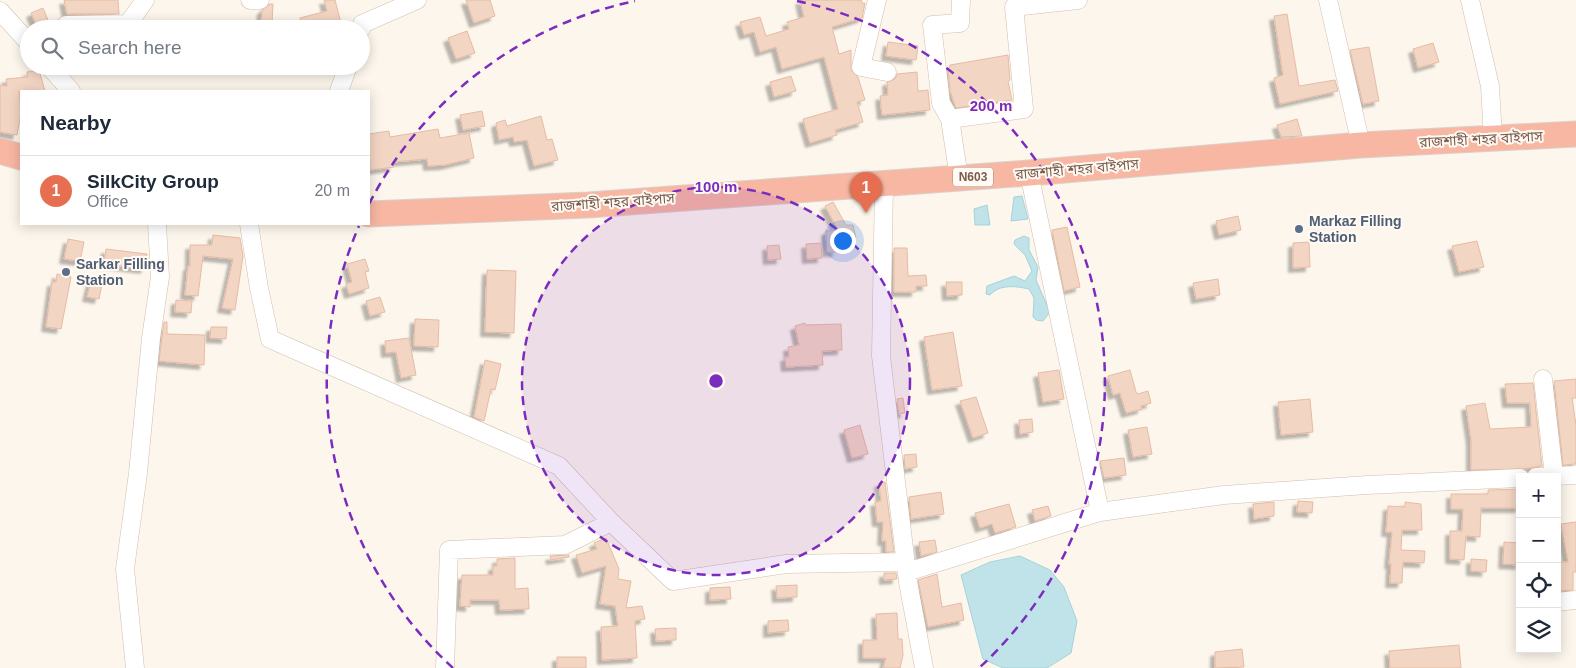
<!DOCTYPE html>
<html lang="en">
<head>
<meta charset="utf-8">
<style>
  :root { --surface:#fff; --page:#f2f2f3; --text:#1f2937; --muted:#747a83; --line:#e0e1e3; --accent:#e76f51 }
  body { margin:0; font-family:Helvetica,"Noto Sans Bengali",sans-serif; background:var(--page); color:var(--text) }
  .controls { position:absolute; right:15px; bottom:15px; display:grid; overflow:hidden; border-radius:0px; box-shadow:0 2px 12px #0003 }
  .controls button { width:45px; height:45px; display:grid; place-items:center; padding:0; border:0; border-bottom:1px solid var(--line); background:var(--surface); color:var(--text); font:25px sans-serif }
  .you { position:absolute; left:842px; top:240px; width:18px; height:18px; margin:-12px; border:4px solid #fff; border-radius:50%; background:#1a73e8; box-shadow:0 0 0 8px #1a73e833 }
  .badge { display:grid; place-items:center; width:32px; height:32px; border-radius:50%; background:var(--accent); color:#fff; font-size:16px; font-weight:700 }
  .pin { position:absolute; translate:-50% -41px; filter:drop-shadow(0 1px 2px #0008) }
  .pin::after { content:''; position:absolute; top:26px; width:18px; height:15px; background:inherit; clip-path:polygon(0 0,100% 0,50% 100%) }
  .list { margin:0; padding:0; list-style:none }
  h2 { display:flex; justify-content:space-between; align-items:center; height:65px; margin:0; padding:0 20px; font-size:21px }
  h2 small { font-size:16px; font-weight:400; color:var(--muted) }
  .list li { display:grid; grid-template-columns:32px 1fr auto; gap:15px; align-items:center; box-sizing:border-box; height:70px; padding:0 20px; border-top:1px solid var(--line) }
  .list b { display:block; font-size:19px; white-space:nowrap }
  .list p { margin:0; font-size:16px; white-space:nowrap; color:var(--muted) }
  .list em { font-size:16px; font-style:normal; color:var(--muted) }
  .icon { flex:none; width:28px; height:28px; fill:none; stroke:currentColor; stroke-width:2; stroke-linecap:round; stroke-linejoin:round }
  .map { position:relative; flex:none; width:1576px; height:668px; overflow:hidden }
  .search { position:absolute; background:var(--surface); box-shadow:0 2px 12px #0003; left:20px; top:20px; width:350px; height:55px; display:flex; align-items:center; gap:12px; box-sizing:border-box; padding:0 18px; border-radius:28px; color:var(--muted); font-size:19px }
  .panel { position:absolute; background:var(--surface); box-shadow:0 2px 12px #0003; left:20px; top:90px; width:350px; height:135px; border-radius:0px }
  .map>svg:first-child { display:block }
</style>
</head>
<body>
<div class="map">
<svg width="1576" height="668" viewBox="0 0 1576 668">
  <defs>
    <filter id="shadow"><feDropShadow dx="-4.5" dy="4.5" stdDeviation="1" flood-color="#0004"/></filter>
  </defs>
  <rect width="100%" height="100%" fill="#fdf6ec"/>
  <path fill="#bfe3e8" stroke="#a5d3da" d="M1022 196 1028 219 1011 221 1014 197Z
    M987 205 990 225H975L974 209Z
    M1024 236 1029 238V250L1038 267 1036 280 1050 312 1043 321 1036 320 1033 317 1034 298 1029 289C1015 286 1000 284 990 295L986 294 987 286 1014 276 1025 281 1032 271 1025 255 1014 244 1015 240Z
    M1020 556 1050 570 1064 587 1077 621 1071 653 1047 668H1003L983 659 961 575 990 562Z"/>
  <path fill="#f3d5c3" stroke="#e6bba3" filter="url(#shadow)" d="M64 0H118L119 14H67Z
    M324 0H335L342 27 302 29 300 18 327 11Z
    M466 0H490L495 16 474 23Z
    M800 0H861L863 4 865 3 862 18 832 27 839 54 851 50V70L858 77 865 100 857 102 863 122 835 130 837 135 810 143 803 119 838 109 824 57 782 69 776 47 760 52 754 32 744 35 740 22 760 17 766 36 789 29 787 22 804 17Z
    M270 4H273L272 24H261L262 10Z
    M43 8 50 25 38 29 31 13Z
    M1287 14 1299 86 1335 80 1338 91 1280 104 1274 78 1283 75 1274 16Z
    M467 31 475 53 456 59 448 38Z
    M888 42 918 46 916 60 886 56Z
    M1433 43 1439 62 1418 68 1413 49Z
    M1369 47 1379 101 1363 104 1350 50Z
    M1008 55 1010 80 1008 81 1012 100 956 108 950 91 948 70 950 65Z
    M39 70 45 91H19L21 114 17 135 0 132V85L7 86 6 79 28 77 27 72Z
    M917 72 918 91 928 90 930 110 882 115 880 96 888 95 887 82 895 79 897 74Z
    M791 76 796 91 774 97 770 82Z
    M482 111 485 126 463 130 460 115Z
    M541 116 547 140 552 139 558 160 534 166 527 140 514 142 513 137 499 140 496 123 505 120 507 126Z
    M1297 119 1302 136 1281 137 1277 125Z
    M438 129 440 138 469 133 474 158 445 165 428 166 427 159 393 162 394 167 370 170 369 134 389 131 390 137Z
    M833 202 846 225H853L856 238 836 240 837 252H827L826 231 838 230 825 206Z
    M1238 216 1241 230 1219 235 1216 221Z
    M1067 227 1080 287 1064 291 1052 230Z
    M213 235 240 238 243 256 235 310 222 308 233 259 203 256 198 296 185 295 188 266H190V245H212Z
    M68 239 84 242 80 261 64 259Z
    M1477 241 1484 267 1459 272 1452 246Z
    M1309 242 1310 267 1293 268V243Z
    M821 243 822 258 807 259 806 244Z
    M779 245 781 259 768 260 767 246Z
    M894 248H907L908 276 926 275 927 286H916V292H894Z
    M106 249 147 254 145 269 104 264Z
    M365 259 369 271 365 272 369 288 349 294 346 284 352 282 347 264Z
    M487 270 516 271 514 333 485 332Z
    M57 274 71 277 61 329 46 327 52 282H56Z
    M1218 279 1220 295 1196 299 1193 283Z
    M91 281 102 284 99 299 87 297Z
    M946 282H962V295L947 296Z
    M380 297 385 312 370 316 366 301Z
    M176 300 192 301 191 313 175 312Z
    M415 319 439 320 438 347 414 346Z
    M164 322H167V334L205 335 204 365 159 361Z
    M805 323V325L841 324 842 350 822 351 823 365 786 367 785 357H789L788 347 799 345 795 326Z
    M211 327H227L226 339 210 338Z
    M953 332 962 386 932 390 924 337Z
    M409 338 416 375 401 378 396 352 386 353 385 341Z
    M485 360 501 364 495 390 491 389 484 421 474 417Z
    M1059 370 1064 399 1043 402 1038 373Z
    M1130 370 1136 392 1138 394 1148 391 1151 403 1141 406 1142 409 1126 413 1120 393 1113 395 1108 376Z
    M1576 379V398H1572L1576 425V464L1563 465 1554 381Z
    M1533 383 1542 466 1525 469 1471 470V440L1466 406 1485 403 1490 429 1531 427 1530 403H1507L1505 384Z
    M976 397 988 433 973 438 960 401Z
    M903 398 905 413 899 414 897 399Z
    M1310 399 1313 432 1281 435 1278 402Z
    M1032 419 1033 432 1020 434 1019 420Z
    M860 425 868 454 852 458 844 430Z
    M1147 427 1152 454 1133 457 1128 430Z
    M916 454 917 467 905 469 904 455Z
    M1124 458 1126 475 1104 478 1100 461Z
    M885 482 894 552H886V541H882L883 522H877L875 502 881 501 879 483Z
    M1520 489V508H1481L1480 537 1466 536 1464 560 1450 559V531H1462L1463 509H1451V494H1488V490Z
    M941 492 944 514 911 519 909 497Z
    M1298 501 1313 502 1312 513 1297 512Z
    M1274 502V516L1254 519 1253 504Z
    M1405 502 1421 504 1422 530H1402L1401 550 1425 551 1424 563 1403 562 1402 583H1390L1391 564H1389L1392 532H1386L1388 506 1405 507Z
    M1009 504 1016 527 995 533 992 524 980 528 975 513Z
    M1048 506 1051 516 1035 521 1032 510Z
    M1576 522V572H1573V590L1557 591V562H1568L1561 524Z
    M606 538 619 569 618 579 631 581 626 608 642 606 645 619 635 621 637 658 602 660 601 627 618 626 615 606 600 604 606 566 582 573 576 555 597 549 594 543Z
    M935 540 937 552 921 556 919 542Z
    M1504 542 1520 543V565L1503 564Z
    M569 555V557L551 560 550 556Z
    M515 558V589L528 588 529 609 500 610 499 600H470V607L460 606 462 575H493V566H497V559Z
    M1471 559 1487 560 1486 572 1471 571Z
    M884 573H896L897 579 884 580Z
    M937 574 942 607 961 603 964 620 928 627 918 580Z
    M797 585V597L777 598 776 586Z
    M730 587 731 599 710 600V588Z
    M897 613 898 639H902L903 655 900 668H883L886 658H863V640H877L876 614Z
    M788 620 789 631 768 633V621Z
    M676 628V640L656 641 655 629Z
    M1459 645 1461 668H1390L1389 651Z
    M1242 649 1244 667 1215 668V652Z
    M557 657H586V668H557Z"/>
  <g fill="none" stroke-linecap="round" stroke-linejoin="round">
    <g stroke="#d1beb0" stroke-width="19">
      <path id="minor" d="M250 0H260
        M877 0 861 67 887 72
        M1328 0 1361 145
        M1470 0 1490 86 1493 138
        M0 11 29 43
        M62 29 66 25 128 24 145 0
        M361 29 362 24 417 0
        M49 66 71 91
        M339 91 348 66
        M950 119 941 103 932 25 960 23 961 0
        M1029 173 1100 512
        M959 178 950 119 1024 109 1014 7 1078 0
        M884 184 881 356 908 582 924 668
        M249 224 259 288 270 339 559 466 611 522
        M1543 379 1554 476
        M1536 477 1576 475
        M907 572 1100 512 1224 495 1367 485 1520 478
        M1557 602 1576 600
        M135 668 125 569 138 473 151 338 160 277 157 224
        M445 668 449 550 565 545 611 522 673 581 786 564 906 562"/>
    </g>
    <g stroke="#dad1cd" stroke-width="27">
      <path id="highway" d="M0 151 21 157
        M369 214 588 205 1029 173 1361 145 1576 134"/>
    </g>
    <use href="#minor" stroke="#fff" stroke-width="18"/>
    <use href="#highway" stroke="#f7b7a3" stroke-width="25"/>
  </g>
  <circle cx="716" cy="381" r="194" fill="#7b2cbf" fill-opacity=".12"/>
  <g fill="none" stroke="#7b2cbf" stroke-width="2.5" stroke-dasharray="9 6">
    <circle cx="716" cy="381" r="194"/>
    <path d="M453 668A389 389 0 0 1 359 226M369 204A389 389 0 0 1 635 1M797 1A389 389 0 0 1 979 668"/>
  </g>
  <g fill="#5c6f8a" stroke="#fffaf3" stroke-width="2">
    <circle cx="1299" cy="229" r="5"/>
    <circle cx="66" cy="272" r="5"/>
  </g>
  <g text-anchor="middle" stroke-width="4" stroke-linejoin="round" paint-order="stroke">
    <rect fill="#fffaf3" stroke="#a28b7f" stroke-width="1" x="953" y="167.5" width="40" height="19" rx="4"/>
    <g font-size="12" font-weight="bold" fill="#7a5c4d">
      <text x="973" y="181">N603</text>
    </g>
    <g font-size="14" fill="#7a5c4d" stroke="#fffaf3">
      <text transform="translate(1481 139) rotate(-3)" y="5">রাজশাহী শহর বাইপাস</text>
      <text transform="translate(1077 169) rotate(-5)" y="5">রাজশাহী শহর বাইপাস</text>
      <text transform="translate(613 202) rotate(-4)" y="5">রাজশাহী শহর বাইপাস</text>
    </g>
    <g font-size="14" font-weight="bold" fill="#4e5e75" stroke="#fffaf3" text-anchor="start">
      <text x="1309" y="226">Markaz Filling<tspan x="1309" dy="16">Station</tspan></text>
      <text x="76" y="269">Sarkar Filling<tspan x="76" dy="16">Station</tspan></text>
    </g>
  </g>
  <circle cx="716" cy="381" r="8" fill="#7b2cbf" stroke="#fffaf3" stroke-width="2.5"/>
  <g font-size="15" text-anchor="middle" font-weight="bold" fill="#7b2cbf" stroke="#fffaf3" stroke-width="4" stroke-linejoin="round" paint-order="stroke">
    <text x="991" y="111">200 m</text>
    <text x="716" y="192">100 m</text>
  </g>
</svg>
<div class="controls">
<button>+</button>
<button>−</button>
<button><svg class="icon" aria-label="locate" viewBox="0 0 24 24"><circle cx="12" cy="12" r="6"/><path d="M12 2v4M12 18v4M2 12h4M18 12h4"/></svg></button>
<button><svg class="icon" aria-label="layers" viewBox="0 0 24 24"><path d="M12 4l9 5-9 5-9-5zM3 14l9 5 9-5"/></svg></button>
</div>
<div class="you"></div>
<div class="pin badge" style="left:866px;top:213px">1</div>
<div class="search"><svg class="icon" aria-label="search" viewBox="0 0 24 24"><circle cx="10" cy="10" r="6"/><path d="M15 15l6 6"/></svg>Search here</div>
<section class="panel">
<h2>Nearby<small></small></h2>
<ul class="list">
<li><span class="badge">1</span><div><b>SilkCity Group</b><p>Office</p></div><em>20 m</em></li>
</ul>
</section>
</div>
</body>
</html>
